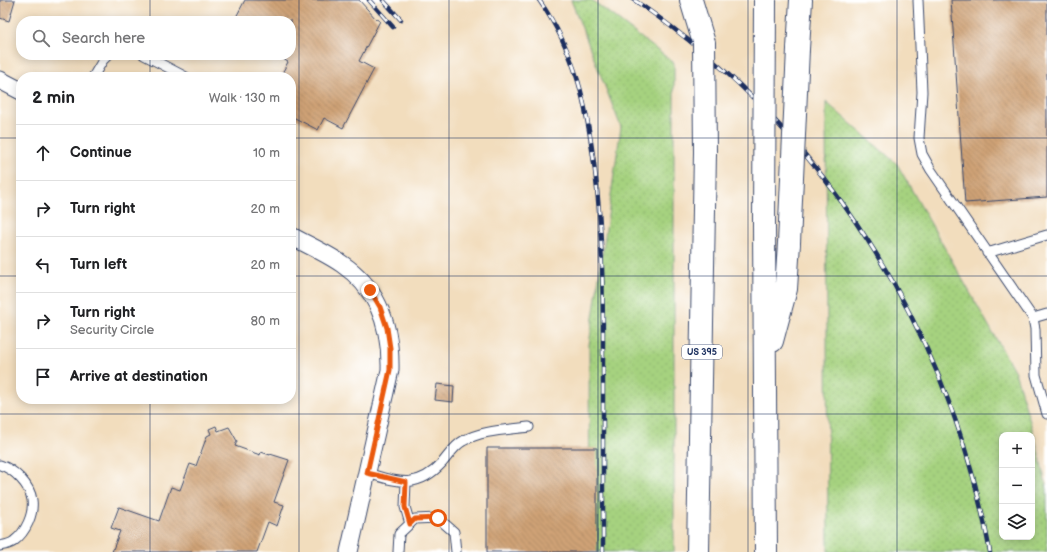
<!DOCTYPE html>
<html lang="en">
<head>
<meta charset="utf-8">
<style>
  :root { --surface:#fff; --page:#f2f2f2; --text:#202124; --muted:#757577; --line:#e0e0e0 }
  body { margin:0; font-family:"Balsamiq Sans",sans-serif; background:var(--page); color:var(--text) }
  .controls { position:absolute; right:12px; bottom:12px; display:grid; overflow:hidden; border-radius:8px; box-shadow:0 2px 10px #0003 }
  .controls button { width:36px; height:36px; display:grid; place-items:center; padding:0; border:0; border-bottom:1px solid var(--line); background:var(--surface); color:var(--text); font:20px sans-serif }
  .stop { position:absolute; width:12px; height:12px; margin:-9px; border:3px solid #ea580c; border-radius:50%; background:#fff }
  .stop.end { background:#ea580c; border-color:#fff; box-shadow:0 1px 4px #0008 }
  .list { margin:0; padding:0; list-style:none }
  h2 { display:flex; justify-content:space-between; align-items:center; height:52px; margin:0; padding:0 16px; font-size:17px }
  h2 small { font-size:13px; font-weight:400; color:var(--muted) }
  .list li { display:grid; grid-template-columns:26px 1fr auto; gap:12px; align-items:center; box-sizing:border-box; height:56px; padding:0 16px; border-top:1px solid var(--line) }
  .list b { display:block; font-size:15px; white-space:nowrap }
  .list p { margin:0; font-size:13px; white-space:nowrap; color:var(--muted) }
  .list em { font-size:13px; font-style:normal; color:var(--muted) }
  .icon { flex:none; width:22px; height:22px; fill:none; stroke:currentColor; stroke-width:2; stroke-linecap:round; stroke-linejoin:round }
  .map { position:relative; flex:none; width:1047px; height:552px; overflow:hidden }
  .search { position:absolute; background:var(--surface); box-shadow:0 2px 10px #0003; left:16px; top:16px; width:280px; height:44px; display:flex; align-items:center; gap:10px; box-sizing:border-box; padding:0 14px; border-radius:16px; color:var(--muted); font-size:15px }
  .panel { position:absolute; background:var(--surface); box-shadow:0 2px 10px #0003; left:16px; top:72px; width:280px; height:332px; border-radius:16px }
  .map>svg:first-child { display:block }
</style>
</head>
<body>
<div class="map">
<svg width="1047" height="552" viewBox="0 0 1047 552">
  <defs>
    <pattern id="grass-dots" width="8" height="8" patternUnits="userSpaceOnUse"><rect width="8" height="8" fill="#a6d27f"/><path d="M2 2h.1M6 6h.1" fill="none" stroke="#8eb570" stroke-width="1.8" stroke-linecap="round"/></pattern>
    <pattern id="building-back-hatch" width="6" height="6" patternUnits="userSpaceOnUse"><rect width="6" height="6" fill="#cfa276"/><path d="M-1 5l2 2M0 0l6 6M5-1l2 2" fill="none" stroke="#a78464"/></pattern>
  </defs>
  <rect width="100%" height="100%" fill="#fff"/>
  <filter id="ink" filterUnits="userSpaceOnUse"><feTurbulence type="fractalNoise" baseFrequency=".025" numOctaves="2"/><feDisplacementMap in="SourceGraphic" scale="8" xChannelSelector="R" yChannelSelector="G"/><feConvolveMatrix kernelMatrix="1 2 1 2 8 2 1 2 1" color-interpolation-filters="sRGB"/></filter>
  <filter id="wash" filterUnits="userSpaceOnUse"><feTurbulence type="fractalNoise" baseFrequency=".012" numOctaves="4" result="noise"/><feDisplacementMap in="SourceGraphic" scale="16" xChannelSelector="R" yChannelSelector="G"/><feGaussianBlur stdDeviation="0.9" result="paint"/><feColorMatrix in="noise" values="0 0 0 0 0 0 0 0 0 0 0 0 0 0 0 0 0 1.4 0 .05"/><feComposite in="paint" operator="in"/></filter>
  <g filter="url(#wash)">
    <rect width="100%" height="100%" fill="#f2ddbd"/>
    <path fill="url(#grass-dots)" stroke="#60806e" fill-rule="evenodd" d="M571 0H592L674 63V552H590L589 345 621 127Z
      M826 102 897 164 1015 372 1035 438 1047 489V552H828ZM1002 435H1032V537H1002Z"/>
    <g id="blocks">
      <path fill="url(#building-back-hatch)" d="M0 0H15L9 21 0 18Z
        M245 0H359L376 19 380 21 359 61 374 69 343 128 324 118 318 130 291 116V77H280L288 62 276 55H291V21H234Z
        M951 0H1047V197L965 203Z
        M437 384 454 386 453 402 435 400Z
        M216 426 218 431 229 427 237 441 235 446 260 455 261 452 270 455V454L289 460 274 502 284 505 277 526 268 522 257 552H112L120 531 111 528 119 507 159 521 171 487 180 490 190 464 196 466 207 436 211 434 209 429Z
        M487 448H597V552H487Z"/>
    </g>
  </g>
  <g filter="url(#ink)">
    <use href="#blocks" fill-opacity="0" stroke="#3b496c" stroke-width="1"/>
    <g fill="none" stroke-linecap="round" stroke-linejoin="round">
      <g stroke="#3b496c" stroke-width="11">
        <path id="service" d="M918 0 922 92 919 138 922 154 931 170 1033 318 1035 329 1036 375 1047 414
          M144 55 186 77
          M93 77 103 60 108 55
          M987 253 1047 235
          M1033 318 1047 314
          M0 465C14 469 30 485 32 500 34 514 26 532 14 541 11 544 4 545 0 546
          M367 473C398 482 417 490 442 463 448 456 455 445 463 441 482 430 508 430 529 427
          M406 482 405 507 410 524
          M398 552 399 534 415 519 438 518 454 532 456 552"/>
      </g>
      <g stroke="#3b496c" stroke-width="19">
        <path id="minor" d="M0 80 21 91
          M291 236C308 245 326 253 342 264 379 289 391 327 390 370L349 552"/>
      </g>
      <g stroke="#3b496c" stroke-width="24">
        <path id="motorway" d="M691 0 704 43
          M798 49 801 0
          M764 225 766 552
          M772 341 786 289 789 243
          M698 552 705 152"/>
      </g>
      <use href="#service" stroke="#fff" stroke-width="9"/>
      <use href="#minor" stroke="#fff" stroke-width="17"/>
      <use href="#motorway" stroke="#fff" stroke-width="22"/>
      <g stroke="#1b2f5e" stroke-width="4.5">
        <path id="rail" d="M369 0 393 27
          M383 0 401 20
          M539 0C577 54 587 107 595 171 603 235 603 299 603 364 603 427 603 489 603 552
          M634 0C822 127 950 329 990 552"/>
      </g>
      <use href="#rail" stroke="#fff" stroke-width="3" stroke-dasharray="9" stroke-linecap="butt"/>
      <g stroke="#3b496c" stroke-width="24" stroke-linecap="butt">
        <path id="motorway-bridge" d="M704 43 705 152
          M764 225 765 0
          M789 243 798 49"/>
      </g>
      <use href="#motorway-bridge" stroke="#fff" stroke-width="22"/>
    </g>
  </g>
  <g fill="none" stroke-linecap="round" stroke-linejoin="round" filter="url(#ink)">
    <path stroke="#ea580c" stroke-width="5" d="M370 290 380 307 387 328 390 348V370L367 473 406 482 405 507 410 524 415 519 438 518"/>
  </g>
  <path fill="none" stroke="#1b2f5e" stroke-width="1" stroke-opacity="0.55" d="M150 0V21M299 0V552M449 0V552M598 0V552M748 0V552M897 0V552M150 55V77M0 138H21M291 138H1047M0 276H21M291 276H1047M150 399V552M0 414H1047"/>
  <g text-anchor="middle" stroke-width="4" stroke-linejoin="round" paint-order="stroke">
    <rect fill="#fff" stroke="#5f6d8e" stroke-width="1" x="682" y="345" width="40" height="14" rx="3"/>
    <g font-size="9" font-weight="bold" fill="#1b2f5e">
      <text x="702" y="355">US 395</text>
    </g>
  </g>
</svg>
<div class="controls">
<button>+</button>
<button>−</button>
<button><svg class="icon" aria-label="layers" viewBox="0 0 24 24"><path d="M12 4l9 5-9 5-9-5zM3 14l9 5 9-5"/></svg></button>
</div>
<div class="stop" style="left:438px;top:518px"></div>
<div class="stop end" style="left:370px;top:290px"></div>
<div class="search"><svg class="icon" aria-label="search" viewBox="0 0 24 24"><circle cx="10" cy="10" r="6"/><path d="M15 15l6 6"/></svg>Search here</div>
<section class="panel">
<h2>2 min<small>Walk · 130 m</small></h2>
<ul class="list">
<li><svg class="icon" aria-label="ahead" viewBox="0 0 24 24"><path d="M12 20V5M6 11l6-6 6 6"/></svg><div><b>Continue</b></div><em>10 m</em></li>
<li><svg class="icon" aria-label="right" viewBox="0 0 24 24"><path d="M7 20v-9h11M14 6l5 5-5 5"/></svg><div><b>Turn right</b></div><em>20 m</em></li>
<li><svg class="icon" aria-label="left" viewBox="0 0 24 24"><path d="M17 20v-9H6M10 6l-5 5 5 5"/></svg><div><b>Turn left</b></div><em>20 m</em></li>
<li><svg class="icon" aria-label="right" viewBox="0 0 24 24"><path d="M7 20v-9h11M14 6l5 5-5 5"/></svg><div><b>Turn right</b><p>Security Circle</p></div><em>80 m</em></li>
<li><svg class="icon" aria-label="arrive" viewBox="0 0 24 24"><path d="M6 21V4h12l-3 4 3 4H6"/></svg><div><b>Arrive at destination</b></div></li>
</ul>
</section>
</div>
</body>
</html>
